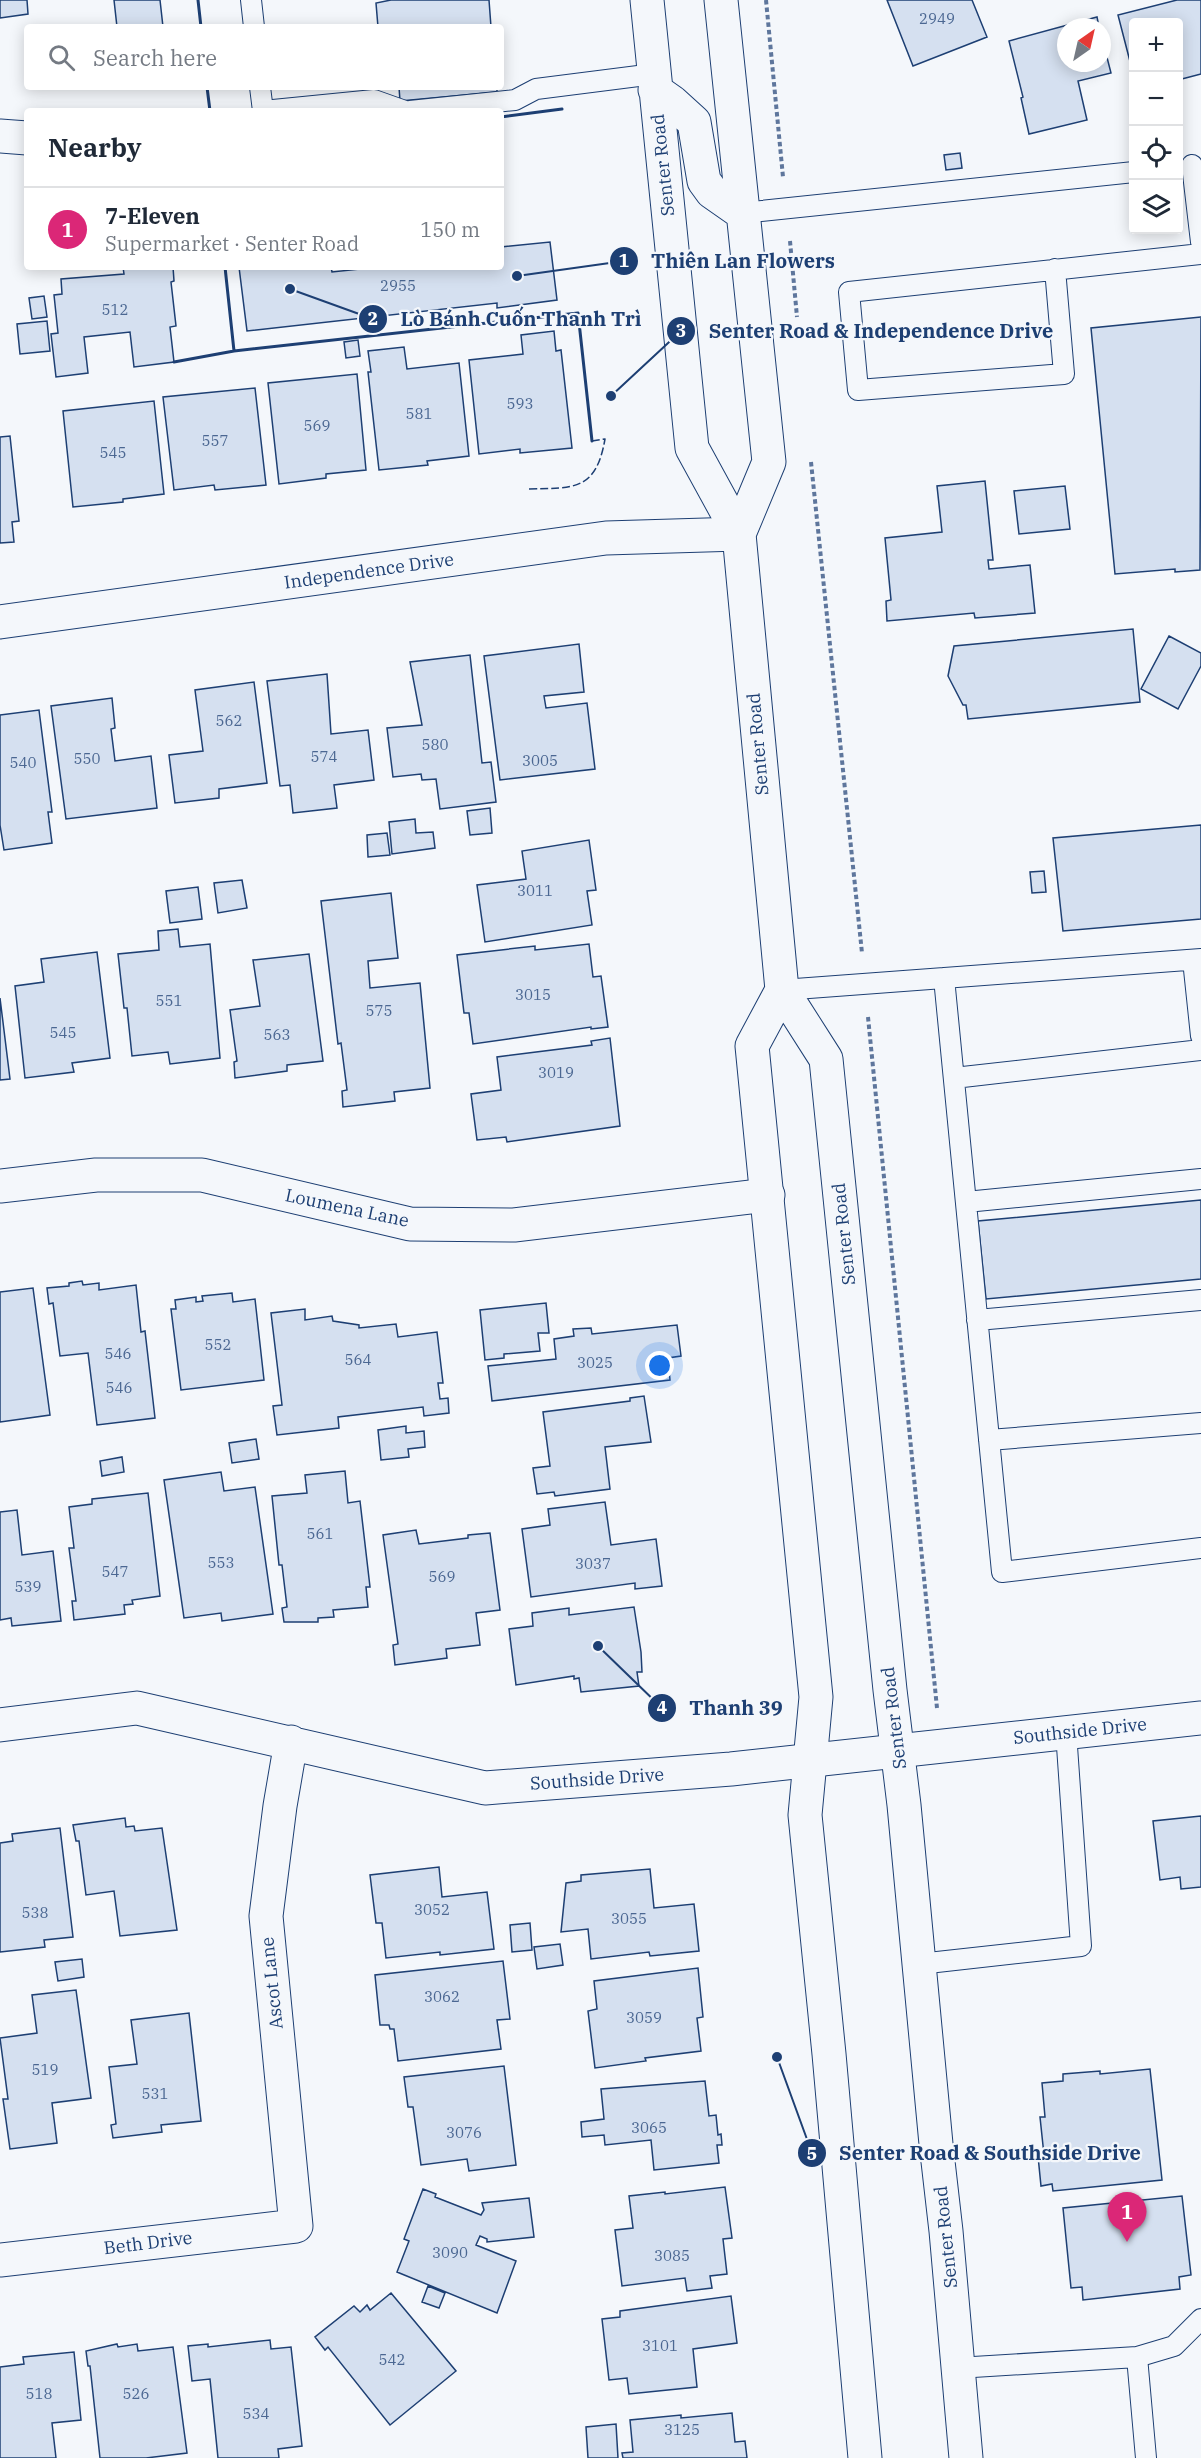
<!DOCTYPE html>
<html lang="en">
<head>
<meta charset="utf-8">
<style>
  :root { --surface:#fff; --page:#f6f6f7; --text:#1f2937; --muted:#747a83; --line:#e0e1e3; --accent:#db2777 }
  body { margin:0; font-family:"IBM Plex Serif",serif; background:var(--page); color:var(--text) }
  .controls { position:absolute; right:18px; top:18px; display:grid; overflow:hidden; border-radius:6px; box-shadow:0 3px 15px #0003 }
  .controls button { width:54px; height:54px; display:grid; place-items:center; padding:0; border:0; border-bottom:2px solid var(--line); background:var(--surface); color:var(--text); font:30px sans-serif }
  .compass { position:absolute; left:1057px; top:18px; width:54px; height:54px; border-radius:50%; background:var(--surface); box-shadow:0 3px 15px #0003; rotate:34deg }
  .you { position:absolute; left:660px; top:1366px; width:21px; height:21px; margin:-15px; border:4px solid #fff; border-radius:50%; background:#1a73e8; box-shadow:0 0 0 9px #1a73e833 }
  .badge { display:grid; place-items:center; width:39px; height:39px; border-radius:50%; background:var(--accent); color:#fff; font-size:20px; font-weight:700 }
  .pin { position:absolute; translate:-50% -50px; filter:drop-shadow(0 2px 3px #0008) }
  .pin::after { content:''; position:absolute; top:32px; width:21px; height:18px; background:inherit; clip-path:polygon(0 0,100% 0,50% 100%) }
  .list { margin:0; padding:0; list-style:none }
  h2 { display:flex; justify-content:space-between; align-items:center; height:78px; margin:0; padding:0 24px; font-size:26px }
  h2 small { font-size:20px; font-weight:400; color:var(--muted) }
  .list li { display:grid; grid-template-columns:39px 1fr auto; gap:18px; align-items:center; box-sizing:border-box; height:84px; padding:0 24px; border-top:2px solid var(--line) }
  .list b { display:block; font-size:22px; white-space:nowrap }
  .list p { margin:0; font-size:20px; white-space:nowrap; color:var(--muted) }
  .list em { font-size:20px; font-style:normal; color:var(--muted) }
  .icon { flex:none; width:33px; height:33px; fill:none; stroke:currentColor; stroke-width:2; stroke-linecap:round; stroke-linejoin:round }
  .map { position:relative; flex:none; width:1201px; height:2458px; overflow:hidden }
  .search { position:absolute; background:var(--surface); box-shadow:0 3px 15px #0003; left:24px; top:24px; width:480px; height:66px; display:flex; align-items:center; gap:15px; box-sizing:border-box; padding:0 21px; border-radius:6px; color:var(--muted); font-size:22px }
  .panel { position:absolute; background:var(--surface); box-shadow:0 3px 15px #0003; left:24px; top:108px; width:480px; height:162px; border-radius:6px }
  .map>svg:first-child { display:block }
</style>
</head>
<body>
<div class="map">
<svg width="1201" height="2458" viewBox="0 0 1201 2458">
  <rect width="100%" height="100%" fill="#f4f7fb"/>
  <path fill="#d5e0f0" stroke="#1d3f73" stroke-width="1.5" d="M0 0H27L28 14 0 18Z
    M114 0H160L163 27H117Z
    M391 0H489L491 27H378L376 3Z
    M887 0H972L987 37 913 66Z
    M1177 0H1201V74L1178 80V22H1134V77L1118 15Z
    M1097 17 1099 27H1066V63H1102V38L1111 73 1078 81 1087 120 1029 134 1021 98 1023 97 1009 41Z
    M399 87H497V92L400 101Z
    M960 153 962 168 946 170 944 155Z
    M550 242 557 300 497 308V303L247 331 239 267H331L332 272 379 267H501V247Z
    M123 267H173L174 281 171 282 176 326 170 327 174 362 134 367 130 332 84 337 88 373 56 377 51 334 58 333 54 295 62 294 61 279 124 274Z
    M44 296 47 317 32 319 29 298Z
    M1201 317 1200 570 1175 572V569L1115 574 1091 328Z
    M47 321 50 351 20 354 17 324Z
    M554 331 556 351 561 350 572 448 520 453V449L479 454 469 360 523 354 521 335Z
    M358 340 360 356 346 358 344 342Z
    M404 347 407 369 459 363 469 456 427 461 428 465 379 470 368 372H371L368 351Z
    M357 374 366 470 326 474V478L279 484 268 383Z
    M255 388 266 485 215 490 214 485 174 490 163 397Z
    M154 401 164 494 123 499V502L73 507 63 411Z
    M10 436 19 521 12 522 14 542 0 543V437Z
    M985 481 993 560H988L989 569 1030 565 1035 613 975 618 974 613 887 621 886 601 891 600 885 538 942 532 937 486Z
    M1065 486 1070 529 1019 534 1014 491Z
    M1133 629 1140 702 968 719 966 705H963L948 676 954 646Z
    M1169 636 1201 653V666L1178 709 1141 689Z
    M579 644 584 692 544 696 546 708 587 703 595 769 500 780 484 656Z
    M470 655 482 763 491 762 496 802 440 809 436 779 422 780 421 774 393 777 387 728 422 725 410 662Z
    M327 674 331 734 368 730 374 780 334 785 337 808 293 813 290 785 280 786 267 681Z
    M254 682 267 783 219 789V798L175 803 169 755 203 751 195 690Z
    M112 698 115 728 111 729 115 761 151 756 157 808 66 819 51 706Z
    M39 710 52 812H48L52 843 4 850 0 825V715Z
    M490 808 492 833 470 835 467 811Z
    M415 819 416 833 433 832 435 848 392 854 389 822Z
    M1201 825V919L1063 931 1053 838Z
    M387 833 390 855 368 857 367 835Z
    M589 840 596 890 587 891 592 925 485 942 477 885 526 879 522 851Z
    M1044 871 1046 892 1032 893 1030 872Z
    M242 880 247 908 218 913 214 883Z
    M198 887 202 919 170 923 166 891Z
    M391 893 398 958 368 961 370 988 420 983 430 1088 394 1092 395 1101 343 1107 342 1091 347 1090 341 1043 338 1044 321 901Z
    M178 929 180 947 210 944 220 1058 170 1064 168 1052 132 1056 127 1008H124L118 954 159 950 158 931Z
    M589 944 593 977 601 976 608 1027 591 1029V1027L473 1044 469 1013H464L457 955 535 946V950Z
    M97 952 110 1058 72 1063 74 1072 25 1078 15 986 44 982 41 959Z
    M309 954 323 1061 287 1065V1071L235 1078 234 1062 237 1061 230 1010 260 1006 253 960Z
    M0 998 10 1079 0 1080Z
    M610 1038 620 1126 507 1142 506 1137 477 1140 471 1094 501 1090 497 1057 592 1045 591 1041Z
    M1201 1200V1279L986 1299 978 1221Z
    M82 1281 83 1285 99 1283V1290L136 1285 141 1332 145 1331 155 1418 97 1425 88 1353 60 1356 53 1303 49 1304 47 1288 69 1286V1283Z
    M33 1288 50 1415 0 1422V1292Z
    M232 1293 233 1302 255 1299 264 1380 181 1390 171 1309H176L175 1300 196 1297V1302L203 1301 202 1296Z
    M546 1303 549 1333H538L540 1351 504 1354V1358L485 1360 480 1310Z
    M305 1309V1320L332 1316 333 1321 359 1325V1328L396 1324 398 1337 437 1332 443 1383H438L440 1399 448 1398 449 1413 424 1416 423 1407 338 1417 339 1428 277 1435 273 1406 282 1405 271 1313Z
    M677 1325 681 1356 668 1358 670 1380 492 1401 488 1366 556 1359 554 1339 574 1336 573 1329 591 1328 592 1334Z
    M644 1396 651 1442 605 1447 610 1489 555 1496 554 1492 537 1494 533 1468 550 1466 543 1412 630 1401V1398Z
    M406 1426V1433L424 1431 425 1447 408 1449 409 1457 381 1460 378 1430Z
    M256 1439 259 1459 232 1463 229 1443Z
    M122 1457 124 1472 102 1476 100 1461Z
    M345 1471 348 1503 360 1501 370 1587H366L368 1607 333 1610 334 1617 318 1618V1622H284L282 1608 287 1607 282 1565H279L272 1496 307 1493 305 1475Z
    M221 1472 224 1491 255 1487 273 1614 222 1621 221 1613 184 1618 164 1480Z
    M148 1493 160 1596 132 1600 133 1604 124 1605 125 1614 74 1620 72 1601H76L69 1548H74L69 1507 92 1504V1499Z
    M605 1502 611 1545 656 1539 662 1586 635 1589V1583L531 1597 522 1529 550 1525 548 1509Z
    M17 1510 22 1555 53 1551 61 1621 12 1626 11 1618 0 1620V1512Z
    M416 1530 419 1544 468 1538V1535L490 1533 500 1610 476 1613 480 1645 446 1649 447 1658 395 1665 393 1645 398 1644 383 1535Z
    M634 1607 641 1652 642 1672H637L639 1686 581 1692 579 1678 574 1679V1676L516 1685 509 1629 533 1626 532 1613 569 1608V1615Z
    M1201 1816V1887L1181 1889 1180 1877 1160 1880 1153 1821Z
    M125 1818 126 1827 134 1826 135 1831 162 1828 177 1930 120 1936 114 1891 86 1895 79 1841H76L73 1825Z
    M60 1828 73 1937 44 1940 45 1947 0 1952V1843L13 1841 12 1834Z
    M439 1867 442 1897 487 1892 494 1949 440 1955V1952L386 1958 382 1923H376L370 1875Z
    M650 1869 654 1908 694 1904 699 1951 650 1956 649 1952 591 1959 588 1929 561 1932 566 1883 581 1881V1875Z
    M530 1923 532 1950 512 1952 510 1925Z
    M560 1944 563 1965 537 1969 534 1947Z
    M82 1959 84 1977 58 1981 55 1962Z
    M503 1961 510 2019 497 2020 501 2049 398 2061 394 2029H390L389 2025H380L375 1975Z
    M698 1968 703 2017 697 2018 701 2051 645 2058 646 2061 595 2068 588 2011 597 2009 594 1981Z
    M76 1990 91 2098 52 2103 57 2143 10 2149 3 2099H8L0 2038 37 2033 32 1995Z
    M189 2013 201 2121 161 2125 162 2132 113 2138 111 2125 116 2124 109 2067 137 2064 131 2020Z
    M504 2066 516 2165 469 2171 467 2159 421 2165 413 2107H408L404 2077Z
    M1150 2069 1162 2180 1053 2191 1052 2184 1041 2186 1038 2156 1044 2155 1040 2117H1045L1042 2083 1063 2081V2074L1100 2071V2074Z
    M705 2081 709 2116 716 2115 718 2135 721 2134 722 2145H717L719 2163 654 2170 651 2140 605 2145 604 2135 582 2137 581 2122 604 2119 601 2089Z
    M725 2187 732 2238 723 2239 727 2274 710 2276 712 2288 687 2291 685 2278 622 2286 615 2230 633 2228 629 2196 665 2192V2194Z
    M423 2189 436 2194 435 2197 481 2215 484 2210 482 2203 529 2198 534 2237 487 2242V2239L480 2236 476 2245 516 2261 497 2313 397 2272 409 2241 404 2239Z
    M1182 2196 1191 2275 1179 2277 1180 2289 1083 2300 1082 2287 1071 2288 1063 2208Z
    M428 2286 445 2293 439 2308 422 2302Z
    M391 2293 456 2371 390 2425 328 2347 325 2350 315 2337 354 2306 360 2312 367 2305 370 2310Z
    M731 2296 737 2343 693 2349 697 2387 629 2394 627 2378 609 2380 602 2319 620 2317V2311Z
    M270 2340 271 2349 291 2347 302 2446 278 2449 279 2458H218L210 2379 192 2381 188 2346 208 2344V2347Z
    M117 2344 118 2347 137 2344 138 2351 173 2347 187 2453 146 2458H100L90 2366H88L86 2351Z
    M74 2352 81 2420 52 2423 56 2458H0V2367L24 2364 23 2357Z
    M732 2413 735 2442 745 2441 747 2458H623L622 2453 633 2452 630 2420 681 2415V2418Z
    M616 2424 618 2458H588L586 2427Z"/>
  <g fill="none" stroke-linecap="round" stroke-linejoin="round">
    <g stroke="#1d3f73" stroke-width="22">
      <path id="service" d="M251 0 254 27
        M260 87 263 111 374 100 405 111
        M410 111 515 100 536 89 654 74
        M1192 165 1201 242
        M742 213 1134 172
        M1055 269 1064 374 858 390 849 292 1201 254
        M1193 960 1201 1036
        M944 978 1002 1572 1201 1548
        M782 990 1201 959
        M954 1078 1201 1050
        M966 1202 1201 1179
        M977 1320 1201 1300
        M989 1440 1201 1423
        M919 1964 1081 1946 1066 1732
        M1137 2357 1174 2346 1201 2319
        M957 2368 1137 2357 1146 2458"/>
    </g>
    <g stroke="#1d3f73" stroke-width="35">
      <path id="minor" d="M0 136 27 138
        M0 622 606 538 739 534
        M0 1186 96 1175H202L410 1224 514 1225 768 1195
        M0 1725 137 1708 485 1788 731 1769 1201 1718
        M0 2260 296 2226 266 1916 280 1806 291 1742"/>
    </g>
    <g stroke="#1d3f73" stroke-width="35">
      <path id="secondary" d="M647 0 692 448 739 534 782 990 826 1059 890 1690 904 1805 936 2144 946 2231 966 2458
        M721 0 769 462 739 534
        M655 90 672 102 694 122 704 181 712 192 742 213
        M782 990 752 1046 816 1697 805 1815 829 2054 865 2458"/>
    </g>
    <path stroke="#5e769c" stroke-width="4" stroke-dasharray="4.5 3" stroke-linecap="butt" d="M766 0 783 177
      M790 241 797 317
      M811 462 862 953
      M868 1017 937 1708"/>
    <use href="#service" stroke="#f4f7fb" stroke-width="20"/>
    <use href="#minor" stroke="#f4f7fb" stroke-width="33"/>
    <use href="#secondary" stroke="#f4f7fb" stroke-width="33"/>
    <path stroke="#1d3f73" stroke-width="1.5" stroke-dasharray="8 3" stroke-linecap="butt" d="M529 489C574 488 596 491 605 439L592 441"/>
    <path stroke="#1d3f73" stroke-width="3" d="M198 0 201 27
      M207 87 210 111
      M501 117 562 109
      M225 267 234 351
      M174 362 234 351 578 313 592 441"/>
  </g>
  <g text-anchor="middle" stroke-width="4.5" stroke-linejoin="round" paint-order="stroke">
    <g font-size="15" fill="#4b6792">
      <text x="937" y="24">2949</text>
      <text x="398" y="291">2955</text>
      <text x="115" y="315">512</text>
      <text x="520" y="409">593</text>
      <text x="419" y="419">581</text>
      <text x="317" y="431">569</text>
      <text x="215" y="446">557</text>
      <text x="113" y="458">545</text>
      <text x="229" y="726">562</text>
      <text x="435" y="750">580</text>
      <text x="324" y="762">574</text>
      <text x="87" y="764">550</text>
      <text x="540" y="766">3005</text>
      <text x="23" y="768">540</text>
      <text x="535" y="896">3011</text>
      <text x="533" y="1000">3015</text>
      <text x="169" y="1006">551</text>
      <text x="379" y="1016">575</text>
      <text x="63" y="1038">545</text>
      <text x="277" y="1040">563</text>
      <text x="556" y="1078">3019</text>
      <text x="218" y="1350">552</text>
      <text x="118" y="1359">546</text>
      <text x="358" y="1365">564</text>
      <text x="595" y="1368">3025</text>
      <text x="119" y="1393">546</text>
      <text x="320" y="1539">561</text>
      <text x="221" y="1568">553</text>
      <text x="593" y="1569">3037</text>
      <text x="115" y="1577">547</text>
      <text x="442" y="1582">569</text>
      <text x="28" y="1592">539</text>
      <text x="432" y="1915">3052</text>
      <text x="35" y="1918">538</text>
      <text x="629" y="1924">3055</text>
      <text x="442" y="2002">3062</text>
      <text x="644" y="2023">3059</text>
      <text x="45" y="2075">519</text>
      <text x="155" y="2099">531</text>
      <text x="649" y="2133">3065</text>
      <text x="464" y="2138">3076</text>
      <text x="450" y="2258">3090</text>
      <text x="672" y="2261">3085</text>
      <text x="660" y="2351">3101</text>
      <text x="392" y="2365">542</text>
      <text x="39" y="2399">518</text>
      <text x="136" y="2399">526</text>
      <text x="256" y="2419">534</text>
      <text x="682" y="2435">3125</text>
    </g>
    <g font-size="18" fill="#1d3f73" stroke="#f4f7fb">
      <text transform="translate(663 165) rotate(-96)" y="6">Senter Road</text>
      <text transform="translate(369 571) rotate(-8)" y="6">Independence Drive</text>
      <text transform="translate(758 744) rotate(-95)" y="6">Senter Road</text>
      <text transform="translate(347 1208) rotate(12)" y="6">Loumena Lane</text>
      <text transform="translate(844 1234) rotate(-96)" y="6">Senter Road</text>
      <text transform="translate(894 1718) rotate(-97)" y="6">Senter Road</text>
      <text transform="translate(1080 1731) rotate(-6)" y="6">Southside Drive</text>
      <text transform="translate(597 1779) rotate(-4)" y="6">Southside Drive</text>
      <text transform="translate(272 1983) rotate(-96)" y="6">Ascot Lane</text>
      <text transform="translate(946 2237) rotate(-96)" y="6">Senter Road</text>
      <text transform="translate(148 2243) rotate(-7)" y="6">Beth Drive</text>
    </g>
  </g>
  <path fill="none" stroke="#1d3f73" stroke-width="2" d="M517 276L624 261M290 289L373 319M611 396L681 331M598 1646L662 1708M777 2057L812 2153"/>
  <g fill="#1d3f73" stroke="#f4f7fb" stroke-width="2">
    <circle cx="517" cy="276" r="6"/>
    <circle cx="290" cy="289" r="6"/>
    <circle cx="611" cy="396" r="6"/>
    <circle cx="598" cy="1646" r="6"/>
    <circle cx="777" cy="2057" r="6"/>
    <circle cx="624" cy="261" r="15"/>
    <circle cx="373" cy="319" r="15"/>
    <circle cx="681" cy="331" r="15"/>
    <circle cx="662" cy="1708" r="15"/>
    <circle cx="812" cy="2153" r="15"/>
  </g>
  <g font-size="18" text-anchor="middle" font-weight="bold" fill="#fff">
    <text x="624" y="267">1</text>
    <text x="373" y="325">2</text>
    <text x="681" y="337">3</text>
    <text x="662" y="1714">4</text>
    <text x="812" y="2160">5</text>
  </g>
  <g font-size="20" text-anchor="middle" font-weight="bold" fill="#1d3f73" stroke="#f4f7fb" stroke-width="4.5" stroke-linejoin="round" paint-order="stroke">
    <text x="743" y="268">Thiên Lan Flowers</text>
    <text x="521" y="326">Lò Bánh Cuốn Thanh Trì</text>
    <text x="881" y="338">Senter Road &amp; Independence Drive</text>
    <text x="736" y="1715">Thanh 39</text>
    <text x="990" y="2160">Senter Road &amp; Southside Drive</text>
  </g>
</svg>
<div class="controls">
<button>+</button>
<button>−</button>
<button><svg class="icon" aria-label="locate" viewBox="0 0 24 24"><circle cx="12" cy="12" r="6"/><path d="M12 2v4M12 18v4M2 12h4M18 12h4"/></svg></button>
<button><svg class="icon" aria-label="layers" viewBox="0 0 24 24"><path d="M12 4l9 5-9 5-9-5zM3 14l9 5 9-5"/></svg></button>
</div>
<svg class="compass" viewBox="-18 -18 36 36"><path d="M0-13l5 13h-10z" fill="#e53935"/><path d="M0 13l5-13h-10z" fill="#747a83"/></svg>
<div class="you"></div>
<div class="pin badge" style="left:1127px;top:2242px">1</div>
<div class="search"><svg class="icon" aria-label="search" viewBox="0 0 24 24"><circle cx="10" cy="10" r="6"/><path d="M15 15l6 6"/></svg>Search here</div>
<section class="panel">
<h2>Nearby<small></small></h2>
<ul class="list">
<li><span class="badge">1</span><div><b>7-Eleven</b><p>Supermarket · Senter Road</p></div><em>150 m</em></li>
</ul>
</section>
</div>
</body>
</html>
